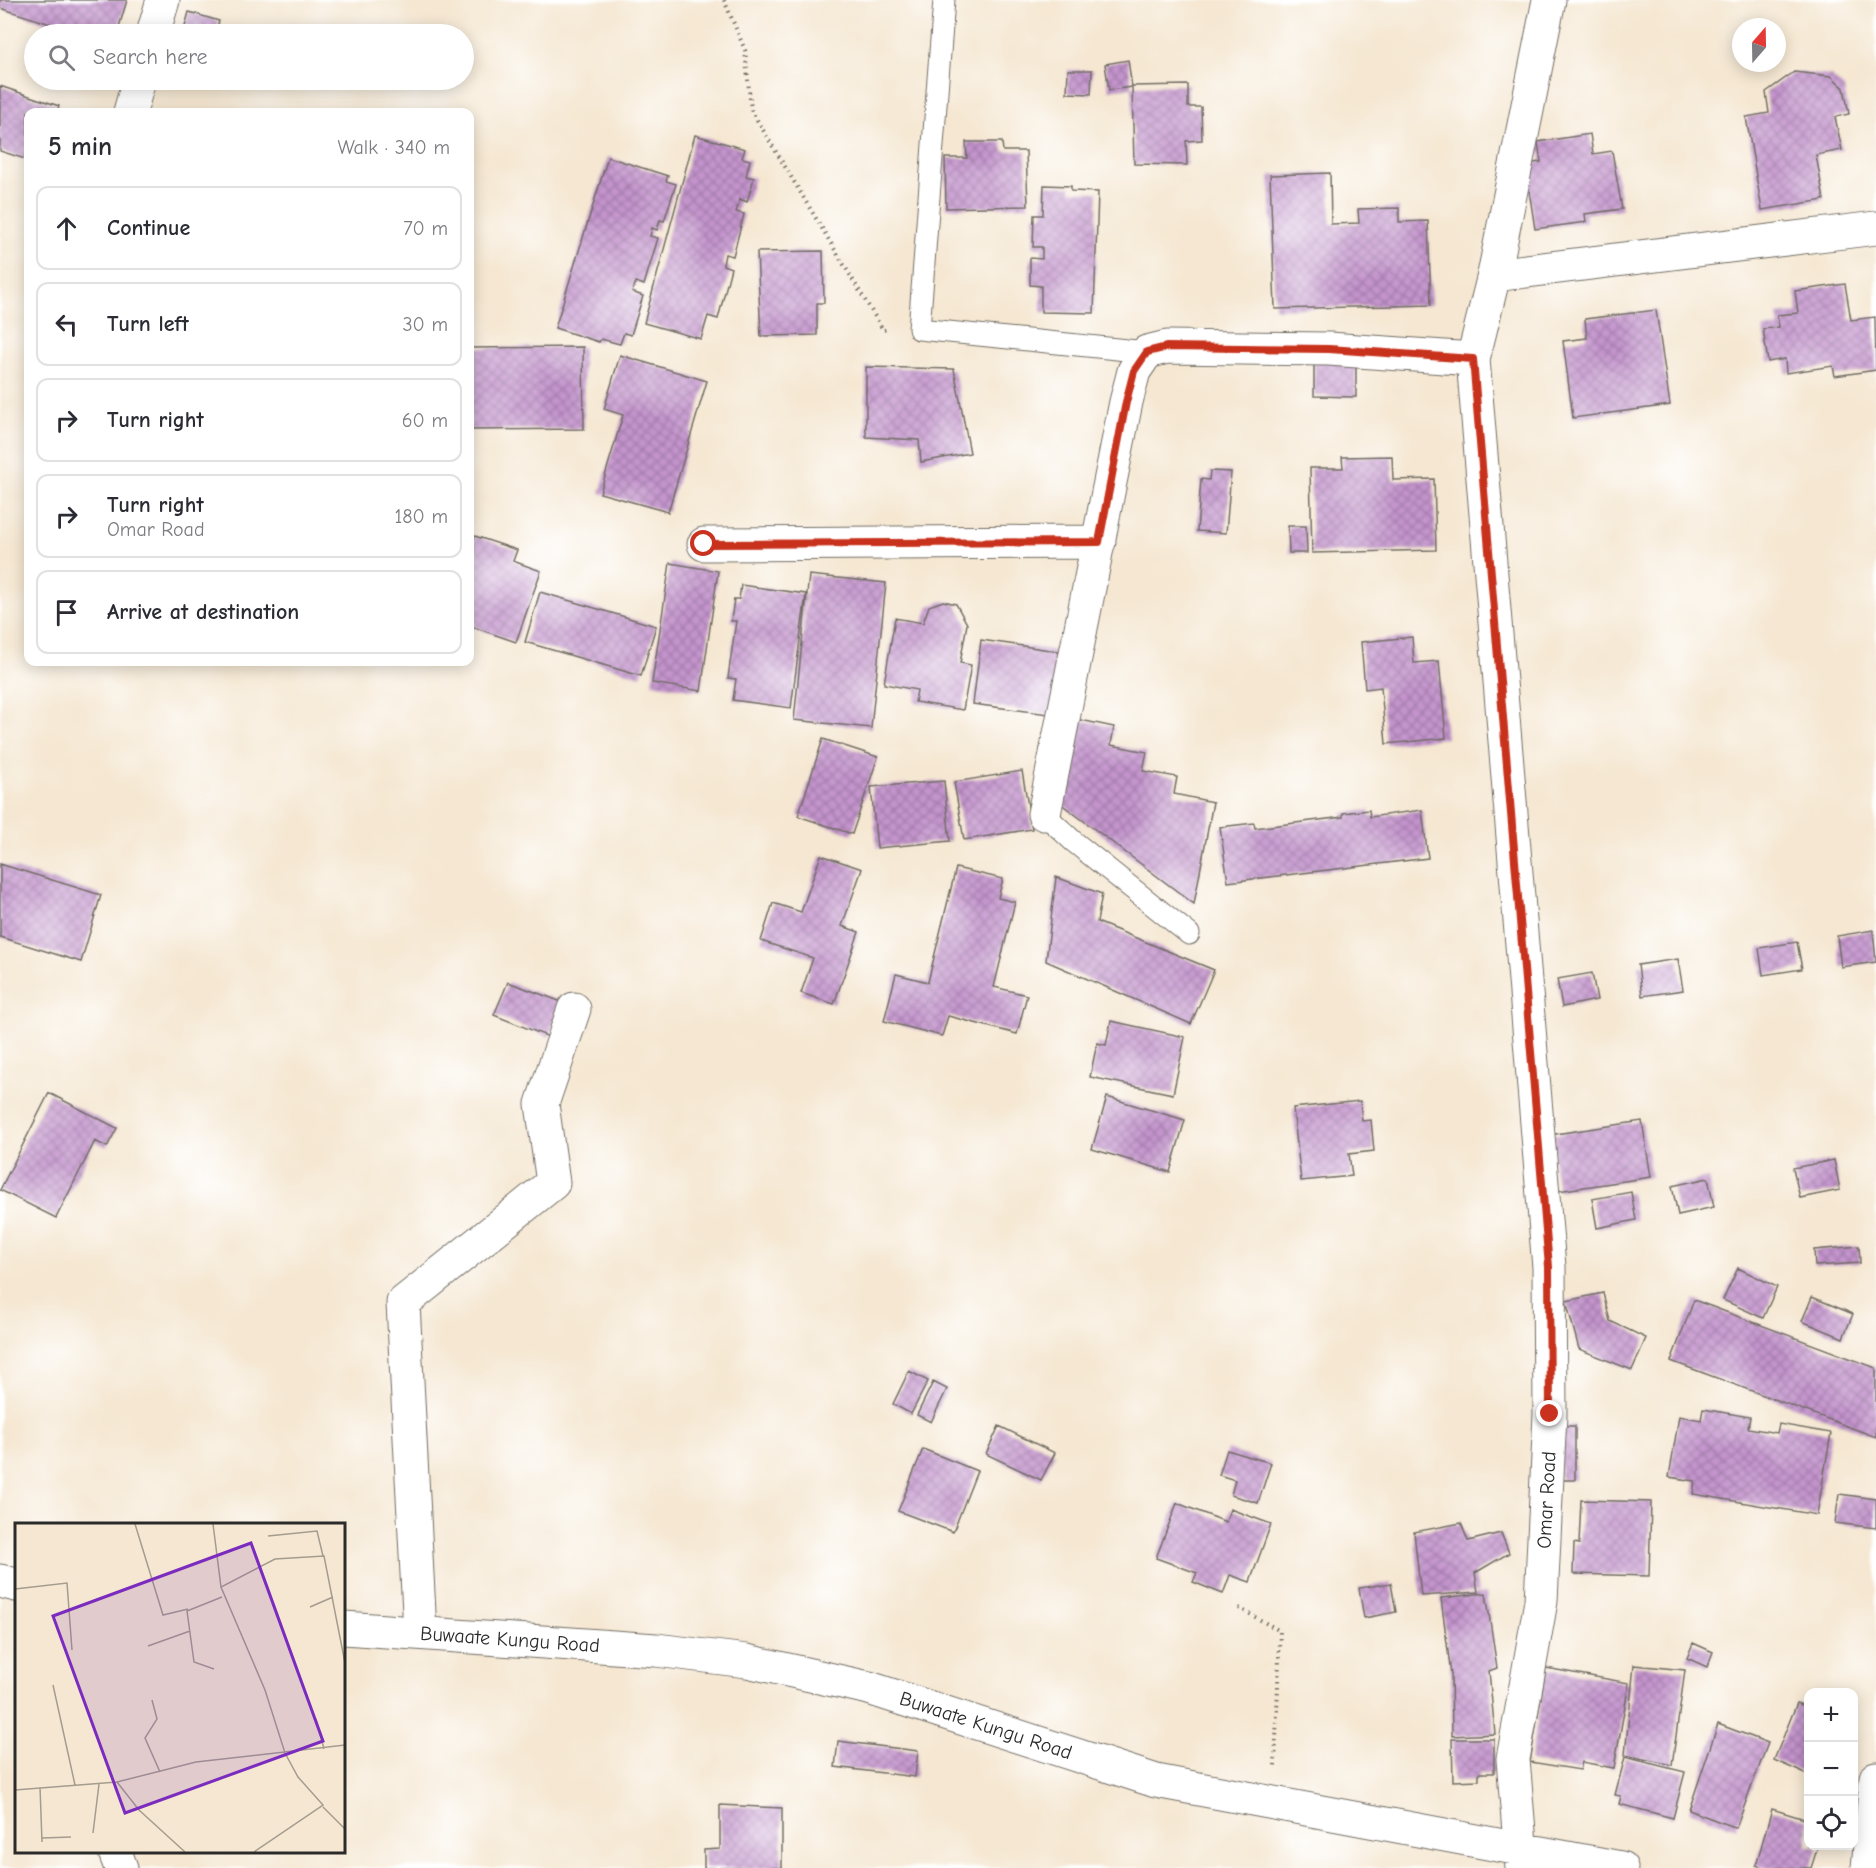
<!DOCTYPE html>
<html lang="en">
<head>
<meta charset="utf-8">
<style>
  :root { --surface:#fff; --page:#f7f7f7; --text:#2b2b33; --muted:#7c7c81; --line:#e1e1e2 }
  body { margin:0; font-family:"Comic Neue",sans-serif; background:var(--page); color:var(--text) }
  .controls { position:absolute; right:18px; bottom:18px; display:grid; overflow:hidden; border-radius:12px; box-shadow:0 3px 15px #0003 }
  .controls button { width:54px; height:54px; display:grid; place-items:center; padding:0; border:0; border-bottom:2px solid var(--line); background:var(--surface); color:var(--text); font:30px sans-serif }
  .compass { position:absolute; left:1732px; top:18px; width:54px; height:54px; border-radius:50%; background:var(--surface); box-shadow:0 3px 15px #0003; rotate:20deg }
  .stop { position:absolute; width:18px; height:18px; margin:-14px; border:4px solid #c8321e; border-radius:50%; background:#fff }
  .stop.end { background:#c8321e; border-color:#fff; box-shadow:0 2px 6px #0008 }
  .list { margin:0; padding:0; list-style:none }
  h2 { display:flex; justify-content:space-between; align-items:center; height:78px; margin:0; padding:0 24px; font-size:26px }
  h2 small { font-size:20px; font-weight:400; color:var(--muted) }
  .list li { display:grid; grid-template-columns:39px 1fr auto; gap:18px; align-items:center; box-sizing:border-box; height:84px; margin:0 12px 12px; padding:0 12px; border:2px solid var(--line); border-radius:12px }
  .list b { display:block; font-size:22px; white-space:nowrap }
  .list p { margin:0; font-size:20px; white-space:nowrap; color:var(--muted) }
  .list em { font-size:20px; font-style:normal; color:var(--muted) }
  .icon { flex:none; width:33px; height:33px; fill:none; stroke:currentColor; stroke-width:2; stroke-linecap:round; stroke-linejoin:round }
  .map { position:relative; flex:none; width:1876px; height:1868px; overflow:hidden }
  .search { position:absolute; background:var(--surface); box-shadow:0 3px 15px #0003; left:24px; top:24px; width:450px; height:66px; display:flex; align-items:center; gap:15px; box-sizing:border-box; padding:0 21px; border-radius:33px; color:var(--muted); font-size:22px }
  .panel { position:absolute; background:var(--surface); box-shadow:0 3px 15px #0003; left:24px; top:108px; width:450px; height:558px; border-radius:12px }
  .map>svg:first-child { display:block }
</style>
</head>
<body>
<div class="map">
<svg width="1876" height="1868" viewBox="0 0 1876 1868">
  <defs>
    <pattern id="building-cross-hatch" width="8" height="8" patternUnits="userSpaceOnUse" patternTransform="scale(1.5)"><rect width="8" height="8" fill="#c494cd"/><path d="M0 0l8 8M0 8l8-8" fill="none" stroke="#9f79a7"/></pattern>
  </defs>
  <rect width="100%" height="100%" fill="#fff"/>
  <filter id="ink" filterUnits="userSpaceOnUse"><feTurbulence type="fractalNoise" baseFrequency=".0167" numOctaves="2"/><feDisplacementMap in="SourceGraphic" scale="12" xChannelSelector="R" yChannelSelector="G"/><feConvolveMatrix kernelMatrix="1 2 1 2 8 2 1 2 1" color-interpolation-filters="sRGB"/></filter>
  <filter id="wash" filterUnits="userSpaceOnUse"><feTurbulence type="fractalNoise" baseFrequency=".008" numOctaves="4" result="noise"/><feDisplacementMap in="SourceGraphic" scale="24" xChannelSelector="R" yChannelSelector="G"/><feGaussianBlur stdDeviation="1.35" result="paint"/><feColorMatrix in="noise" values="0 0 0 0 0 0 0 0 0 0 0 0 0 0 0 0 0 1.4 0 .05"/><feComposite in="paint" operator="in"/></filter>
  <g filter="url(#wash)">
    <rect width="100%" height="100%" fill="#f5e7d1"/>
    <g id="blocks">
      <path fill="url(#building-cross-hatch)" d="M0 0H127L117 34H82L0 8Z
        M189 12 219 21 215 34H183Z
        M1128 60 1132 87 1109 90 1105 64Z
        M1068 70H1092L1091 94 1067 93Z
        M1794 72 1831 76 1844 88 1849 114 1835 117 1842 150 1816 155 1824 200 1762 210 1746 117 1769 113 1766 92Z
        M1188 85V107H1201L1202 140 1186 141 1187 165 1134 164 1132 86Z
        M0 86 59 106 57 112H28V160L0 151Z
        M1590 134 1593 154 1612 151 1622 209 1585 214 1586 222 1535 229 1525 164 1541 162 1538 142Z
        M695 135 745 149 742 158 750 160 746 176 754 178 747 202 740 199 736 212 744 214 733 256 725 254 723 265 731 268 718 319 708 316 701 339 644 323Z
        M966 142H1002L1003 151H1026L1028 206 946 208 945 158H967Z
        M608 157 668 176 666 181 676 184 664 221 660 220 657 230 652 228 650 236 658 238 644 285 636 282 632 292 643 296 631 335 624 333 620 344 601 339 599 342 555 328Z
        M1330 173 1331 224 1359 223 1358 209 1399 208V222L1428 221 1431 305 1275 309 1270 175Z
        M1044 185 1071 186V191L1098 192 1094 313 1041 312V286L1030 285V258L1042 259V247H1033L1034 215H1043Z
        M823 251 824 303H817V335L761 336 757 252Z
        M1845 284 1851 320 1875 317 1876 370 1835 376 1833 366 1786 373 1785 359 1768 362 1763 329 1779 327 1777 315 1798 313 1795 291Z
        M1656 310 1670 405 1573 418 1563 341 1587 338 1585 319Z
        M583 347 584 429 470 430V348Z
        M620 355 707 381 668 512 600 493 623 415 604 409Z
        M1314 358 1356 359V397L1314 396Z
        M866 367 954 369 970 453 921 462 919 440 866 437Z
        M1392 456 1393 480 1434 479 1436 550 1312 553 1310 468H1343L1342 457Z
        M1210 471 1231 472 1226 533 1197 531 1201 479 1209 480Z
        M1288 526H1306L1307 553H1289Z
        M475 536 517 550 513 561 541 571 516 642 470 626V542L472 543Z
        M670 563 718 571 701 691 652 683Z
        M809 575 886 583 871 728 794 720Z
        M741 585 806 594 791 708 733 700 736 679 728 678 736 621H731L734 599H739Z
        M540 592 656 626 641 676 525 642Z
        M943 601 956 604 967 624 960 663 971 665 963 710 915 702 917 690 884 684 895 618 923 623 929 606Z
        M1412 637 1414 663 1439 661 1446 738 1386 744 1381 687 1365 689 1361 642Z
        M981 640 1064 652 1056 715 973 704Z
        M1071 718 1114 727 1111 745 1147 752 1143 771 1177 777 1174 794 1213 802 1194 904 1056 800Z
        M823 739 878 757 852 834 798 816Z
        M1022 771 1032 829 964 840 954 782Z
        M944 781 950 841 877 848 871 787Z
        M1369 810 1370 817 1422 810 1428 858 1228 882 1220 827 1254 823 1255 828 1343 817V813Z
        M821 855 862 869 842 926 859 932 834 1004 801 993 813 958 761 941 773 903 801 912Z
        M0 864 101 895 81 962 0 937Z
        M956 868 1003 879 998 898 1015 902 994 987 1027 995 1017 1034 948 1016 942 1036 884 1021 896 974 928 982Z
        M1056 877 1102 894 1097 922 1214 970 1191 1024 1046 961Z
        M1873 930 1876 962 1841 967 1837 936Z
        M1797 942 1802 969 1763 975 1759 948Z
        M1678 959 1683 990 1642 996 1638 965Z
        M1592 973 1597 1000 1562 1007 1557 979Z
        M508 982 562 1002 549 1037 494 1015Z
        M1111 1021 1185 1037 1173 1094 1090 1077 1097 1043 1106 1045Z
        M49 1093 117 1128 107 1147 95 1141 56 1218 0 1190Z
        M1107 1097 1185 1120 1170 1172 1092 1149Z
        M1360 1101 1362 1121 1371 1120 1374 1151 1349 1154 1352 1176 1301 1181 1293 1108Z
        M1642 1121 1651 1177 1558 1191 1549 1135Z
        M1834 1160 1840 1190 1800 1198 1793 1168Z
        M1708 1178 1714 1207 1678 1215 1672 1186Z
        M1631 1192 1636 1220 1597 1228 1592 1199Z
        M1859 1246 1860 1263 1815 1266 1814 1250Z
        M1738 1268 1777 1287 1763 1318 1723 1300Z
        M1603 1293 1610 1321 1646 1338 1632 1370 1579 1349 1566 1301Z
        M1812 1297 1853 1314 1843 1338 1802 1321Z
        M1694 1300 1876 1368V1437L1671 1361Z
        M909 1371 928 1381 911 1414 893 1404Z
        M933 1382 947 1389 931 1422 917 1415Z
        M1703 1409 1750 1417 1748 1428 1777 1433 1779 1424 1831 1433 1817 1515 1693 1494 1695 1481 1669 1477 1679 1416 1701 1420Z
        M999 1426 1055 1453 1041 1480 986 1454Z
        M1559 1426H1575V1480H1560Z
        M923 1449 977 1471 953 1532 898 1511Z
        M1227 1450 1271 1463 1258 1503 1231 1495 1235 1480 1219 1475Z
        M1839 1494 1876 1499V1528L1835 1523Z
        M1581 1500 1651 1502 1649 1576 1573 1574 1574 1543 1579 1544Z
        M1177 1503 1226 1522 1230 1509 1271 1524 1250 1582 1230 1575 1223 1594 1193 1582 1197 1573 1156 1558Z
        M1461 1523 1468 1541 1501 1533 1509 1553 1475 1573 1478 1592 1421 1596 1414 1532Z
        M1391 1583 1396 1612 1364 1618 1359 1588Z
        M1486 1593 1497 1668 1489 1671 1495 1734 1452 1736 1451 1674 1441 1598Z
        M1693 1643 1713 1652 1707 1667 1687 1658Z
        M1634 1665 1685 1670 1672 1765 1625 1755Z
        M1546 1668 1629 1683 1614 1768 1582 1762 1580 1770 1530 1762Z
        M1797 1703 1808 1707V1775L1774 1760Z
        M1718 1724 1768 1743 1736 1828 1689 1810Z
        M1452 1739H1494V1773H1479V1780L1453 1781Z
        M838 1741 918 1751 915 1777 835 1767Z
        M1625 1757 1685 1772 1673 1818 1619 1804 1621 1796 1615 1795Z
        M720 1805 782 1808V1868H704V1850L720 1849Z
        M1772 1809 1808 1820V1846H1818L1811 1868H1765L1756 1865Z"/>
    </g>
  </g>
  <g filter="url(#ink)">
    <use href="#blocks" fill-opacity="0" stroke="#726d65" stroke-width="1.5"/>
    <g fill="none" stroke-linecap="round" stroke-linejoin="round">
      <g stroke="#726d65" stroke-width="23">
        <path id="service" d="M944 0 919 329 1147 352
          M1044 814 1073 841 1189 934"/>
      </g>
      <g stroke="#726d65" stroke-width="35">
        <path id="minor" d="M153 34 163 0
          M130 112 139 80
          M1494 275 1549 0
          M704 544 1099 542
          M1044 814 1126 402 1134 371 1147 352 1167 347 1329 349 1473 359
          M0 1581 16 1585
          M344 1628 656 1650 747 1661 869 1688 1156 1781 1621 1868
          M420 1632 403 1303 553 1183 542 1104 574 1009
          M115 1852 121 1868
          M1522 1868 1513 1759 1541 1601 1550 1414 1549 1267 1473 359 1494 275 1876 228
          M1868 1868 1876 1778"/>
      </g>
      <path stroke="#726d65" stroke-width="4" stroke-dasharray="1.5 4.5" stroke-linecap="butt" d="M724 0 745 50 751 110 883 330 889 329
        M1239 1608 1280 1631 1275 1766"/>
      <use href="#service" stroke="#fff" stroke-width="21"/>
      <use href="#minor" stroke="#fff" stroke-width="33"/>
    </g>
  </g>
  <g fill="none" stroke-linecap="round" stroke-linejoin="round" filter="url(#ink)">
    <path stroke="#c8321e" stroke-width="8" d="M704 544 1099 542 1126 402 1134 371 1147 352 1167 347 1329 349 1473 359 1549 1267 1550 1414"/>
  </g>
  <g text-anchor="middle" stroke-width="4.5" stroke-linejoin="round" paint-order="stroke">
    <g font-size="20" fill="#2b2b2b" stroke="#fff">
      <text transform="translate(1546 1500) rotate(-87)" y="7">Omar Road</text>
      <text transform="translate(510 1639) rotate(4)" y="7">Buwaate Kungu Road</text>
      <text transform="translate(986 1725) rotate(18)" y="7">Buwaate Kungu Road</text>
    </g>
  </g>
  <g transform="translate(15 1523)">
    <rect width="330" height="330" fill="#f5e7d1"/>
    <path fill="none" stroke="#a49c8f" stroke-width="1.5" d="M120 1 148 92 173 86M198 1 206 64M253 13 302 8 308 33M0 66 52 60 57 127M295 84 318 74M133 123 175 108M199 146 179 139 172 88 207 74M38 162 60 262M137 177 142 196 130 215 145 249M301 196 309 226M102 259 124 287 170 329M25 264 27 319M0 267 102 259 181 239 330 222M308 284 330 306M78 310 84 261M27 315 56 314M239 329 308 282 283 254 270 230 250 167 206 64 260 36 309 33 330 140"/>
    <path fill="#7b2cbf" fill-opacity="0.15" stroke="#7b2cbf" stroke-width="3" d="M236 20 308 218 110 290 38 93Z"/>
    <rect width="330" height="330" fill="none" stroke="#2b2b2b" stroke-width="3"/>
  </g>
</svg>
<div class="controls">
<button>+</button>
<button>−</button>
<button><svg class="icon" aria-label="locate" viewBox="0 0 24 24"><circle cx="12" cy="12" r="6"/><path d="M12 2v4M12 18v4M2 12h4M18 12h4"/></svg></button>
</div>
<svg class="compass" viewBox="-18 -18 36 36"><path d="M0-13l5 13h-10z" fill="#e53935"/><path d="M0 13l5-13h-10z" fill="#7c7c81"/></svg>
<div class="stop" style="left:704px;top:544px"></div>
<div class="stop end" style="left:1550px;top:1414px"></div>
<div class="search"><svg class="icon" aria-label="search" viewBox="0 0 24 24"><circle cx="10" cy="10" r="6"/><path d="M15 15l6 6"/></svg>Search here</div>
<section class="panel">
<h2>5 min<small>Walk · 340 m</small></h2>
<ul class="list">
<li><svg class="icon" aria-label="ahead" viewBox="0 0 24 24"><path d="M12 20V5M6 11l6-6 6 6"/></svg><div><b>Continue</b></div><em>70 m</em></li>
<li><svg class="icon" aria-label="left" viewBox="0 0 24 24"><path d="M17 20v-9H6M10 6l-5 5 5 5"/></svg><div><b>Turn left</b></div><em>30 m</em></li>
<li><svg class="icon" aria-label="right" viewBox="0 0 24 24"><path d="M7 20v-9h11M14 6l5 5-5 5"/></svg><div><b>Turn right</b></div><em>60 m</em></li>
<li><svg class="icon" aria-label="right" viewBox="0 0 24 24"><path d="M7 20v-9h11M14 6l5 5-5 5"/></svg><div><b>Turn right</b><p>Omar Road</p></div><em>180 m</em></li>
<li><svg class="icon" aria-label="arrive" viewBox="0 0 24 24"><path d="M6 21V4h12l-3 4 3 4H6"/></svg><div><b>Arrive at destination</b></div></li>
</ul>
</section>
</div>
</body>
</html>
